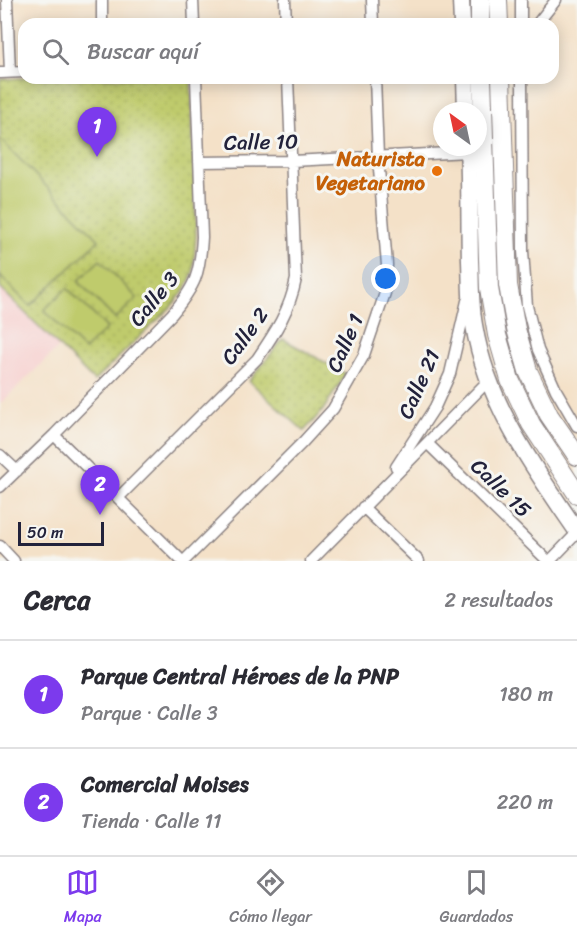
<!DOCTYPE html>
<html lang="es">
<head>
<meta charset="utf-8">
<style>
  :root { --surface:#fff; --page:#f7f7f7; --text:#2b2b33; --muted:#7c7c81; --line:#e1e1e2; --accent:#7c3aed }
  body { margin:0; font-family:Sriracha,sans-serif; background:var(--page); color:var(--text) }
  .compass { position:absolute; left:433px; top:102px; width:54px; height:54px; border-radius:50%; background:var(--surface); box-shadow:0 3px 15px #0003; rotate:327deg }
  .scale { position:absolute; left:18px; bottom:15px; width:86px; box-sizing:border-box; padding-left:6px; border:3px solid #22223b; border-top:0; font-size:16px; line-height:21px; white-space:nowrap; color:#22223b; -webkit-text-stroke:4px #f6f6f2; paint-order:stroke }
  .you { position:absolute; left:386px; top:279px; width:21px; height:21px; margin:-15px; border:4px solid #fff; border-radius:50%; background:#1a73e8; box-shadow:0 0 0 9px #1a73e833 }
  .badge { display:grid; place-items:center; width:39px; height:39px; border-radius:50%; background:var(--accent); color:#fff; font-size:20px; font-weight:700 }
  .pin { position:absolute; translate:-50% -50px; filter:drop-shadow(0 2px 3px #0008) }
  .pin::after { content:''; position:absolute; top:32px; width:21px; height:18px; background:inherit; clip-path:polygon(0 0,100% 0,50% 100%) }
  .list { margin:0; padding:0; list-style:none }
  h2 { display:flex; justify-content:space-between; align-items:center; height:78px; margin:0; padding:0 24px; font-size:26px }
  h2 small { font-size:20px; font-weight:400; color:var(--muted) }
  .list li { display:grid; grid-template-columns:39px 1fr auto; gap:18px; align-items:center; box-sizing:border-box; height:108px; padding:0 24px; border-top:2px solid var(--line) }
  .list b { display:block; font-size:22px; white-space:nowrap }
  .list p { margin:0; font-size:20px; white-space:nowrap; color:var(--muted) }
  .list em { font-size:20px; font-style:normal; color:var(--muted) }
  .icon { flex:none; width:33px; height:33px; fill:none; stroke:currentColor; stroke-width:2; stroke-linecap:round; stroke-linejoin:round }
  .map { position:relative; flex:none; width:577px; height:561px; overflow:hidden }
  .search { position:absolute; background:var(--surface); box-shadow:0 3px 15px #0003; left:18px; right:18px; top:18px; height:66px; display:flex; align-items:center; gap:15px; box-sizing:border-box; padding:0 21px; border-radius:18px; color:var(--muted); font-size:22px }
  .sheet { height:294px; background:var(--surface) }
  nav { display:flex; justify-content:space-around; align-items:center; box-sizing:border-box; height:84px; border-top:2px solid var(--line); background:var(--surface); font-size:16px; color:var(--muted) }
  nav a { display:grid; justify-items:center; gap:3px }
  nav .on { color:var(--accent) }
  .map>svg:first-child { display:block }
</style>
</head>
<body>
<div class="map">
<svg width="577" height="561" viewBox="0 0 577 561">
  <defs>
    <pattern id="grass-dots" width="8" height="8" patternUnits="userSpaceOnUse" patternTransform="scale(1.5)"><rect width="8" height="8" fill="#bfcb6c"/><path d="M2 2h.1M6 6h.1" fill="none" stroke="#a4ae5e" stroke-width="1.8" stroke-linecap="round"/></pattern>
  </defs>
  <rect width="100%" height="100%" fill="#f6f6f2"/>
  <filter id="ink" filterUnits="userSpaceOnUse"><feTurbulence type="fractalNoise" baseFrequency=".0167" numOctaves="2"/><feDisplacementMap in="SourceGraphic" scale="12" xChannelSelector="R" yChannelSelector="G"/><feConvolveMatrix kernelMatrix="1 2 1 2 8 2 1 2 1" color-interpolation-filters="sRGB"/></filter>
  <filter id="wash" filterUnits="userSpaceOnUse"><feTurbulence type="fractalNoise" baseFrequency=".008" numOctaves="4" result="noise"/><feDisplacementMap in="SourceGraphic" scale="24" xChannelSelector="R" yChannelSelector="G"/><feGaussianBlur stdDeviation="1.35" result="paint"/><feColorMatrix in="noise" values="0 0 0 0 0 0 0 0 0 0 0 0 0 0 0 0 0 1.4 0 .05"/><feComposite in="paint" operator="in"/></filter>
  <g filter="url(#wash)">
    <rect width="100%" height="100%" fill="#f4e1c8"/>
    <path fill="#f7d0cf" d="M0 288 60 346 0 404Z"/>
    <path fill="url(#grass-dots)" stroke="#707654" stroke-width="1.5" d="M24 78H191L196 235 193 273 185 290 171 307 94 381 0 288V79Z
      M283 339 346 374 323 410 304 431 249 381Z"/>
    <path fill="#bfcb6c" stroke="#707654" stroke-width="1.5" d="M0 139 99 240 30 306 0 276Z
      M100 260 137 298 115 319 78 281Z
      M67 288 107 328 84 350 44 310Z"/>
  </g>
  <g filter="url(#ink)">
    <g fill="none" stroke-linecap="round" stroke-linejoin="round">
      <g stroke="#8b8282" stroke-width="13">
        <path id="minor" d="M7 0 10 72
          M102 0V24
          M193 0 194 24
          M285 0 286 24
          M372 0 373 24
          M521 0V24
          M537 24 556 0
          M0 73 24 72
          M522 78 523 251 527 306 538 350 556 390 577 426
          M199 162 292 161 468 152
          M54 435 182 561
          M427 443 548 561
          M0 455 17 471
          M396 467 435 407 450 374 467 301
          M0 487 54 435 172 314C196 285 200 274 202 237L196 78
          M118 498 257 359C275 333 290 310 296 279L288 78
          M363 507 419 561
          M0 546 14 561
          M184 561 303 442 333 409 364 355 385 293 387 265 378 157 375 78
          M311 561 488 381
          M550 561 577 533"/>
      </g>
      <g stroke="#8b8282" stroke-width="19">
        <path id="secondary" d="M461 0 462 24
          M465 78 466 111
          M468 147C470 185 469 223 470 261 471 282 470 304 474 325 487 404 533 467 577 531"/>
      </g>
      <g stroke="#8b8282" stroke-width="20">
        <path id="trunk" d="M480 0V24
          M498 0 499 24
          M482 78 489 288 497 335 510 380 531 424 577 494
          M501 78 508 285 516 329 528 371 549 415 577 456"/>
      </g>
      <use href="#minor" stroke="#fff" stroke-width="10"/>
      <use href="#secondary" stroke="#fff" stroke-width="16"/>
      <use href="#trunk" stroke="#fff" stroke-width="18"/>
    </g>
  </g>
  <circle fill="#e8710a" stroke="#f6f6f2" stroke-width="2" cx="437" cy="171" r="6"/>
  <g text-anchor="middle" stroke-width="6" stroke-linejoin="round" paint-order="stroke">
    <g font-size="21" fill="#22223b" stroke="#f6f6f2">
      <text transform="translate(261 142) rotate(-1)" y="7">Calle 10</text>
      <text transform="translate(154 299) rotate(-50)" y="7">Calle 3</text>
      <text transform="translate(245 336) rotate(-54)" y="7">Calle 2</text>
      <text transform="translate(345 343) rotate(-66)" y="7">Calle 1</text>
      <text transform="translate(419 384) rotate(-66)" y="7">Calle 21</text>
      <text transform="translate(501 488) rotate(44)" y="7">Calle 15</text>
    </g>
    <g font-size="21" font-weight="bold" fill="#c56008" stroke="#f6f6f2" text-anchor="end">
      <text x="425" y="166">Naturista<tspan x="425" dy="24">Vegetariano</tspan></text>
    </g>
  </g>
</svg>
<svg class="compass" viewBox="-18 -18 36 36"><path d="M0-13l5 13h-10z" fill="#e53935"/><path d="M0 13l5-13h-10z" fill="#7c7c81"/></svg>
<div class="scale">50 m</div>
<div class="you"></div>
<div class="pin badge" style="left:97px;top:157px">1</div>
<div class="pin badge" style="left:100px;top:515px">2</div>
<div class="search"><svg class="icon" aria-label="search" viewBox="0 0 24 24"><circle cx="10" cy="10" r="6"/><path d="M15 15l6 6"/></svg>Buscar aquí</div>
</div>
<section class="sheet">
<h2>Cerca<small>2 resultados</small></h2>
<ul class="list">
<li><span class="badge">1</span><div><b>Parque Central Héroes de la PNP</b><p>Parque · Calle 3</p></div><em>180 m</em></li>
<li><span class="badge">2</span><div><b>Comercial Moises</b><p>Tienda · Calle 11</p></div><em>220 m</em></li>
</ul>
</section>
<nav>
<a class="on"><svg class="icon" aria-label="map" viewBox="0 0 24 24"><path d="M3 6l6-2 6 2 6-2v14l-6 2-6-2-6 2zM9 4v14M15 6v14"/></svg>Mapa</a>
<a><svg class="icon" aria-label="directions" viewBox="0 0 24 24"><path d="M12 3l9 9-9 9-9-9zM9 14v-3h6M13 9l2 2-2 2"/></svg>Cómo llegar</a>
<a><svg class="icon" aria-label="saved" viewBox="0 0 24 24"><path d="M7 4h10v16l-5-4-5 4z"/></svg>Guardados</a>
</nav>
</body>
</html>
